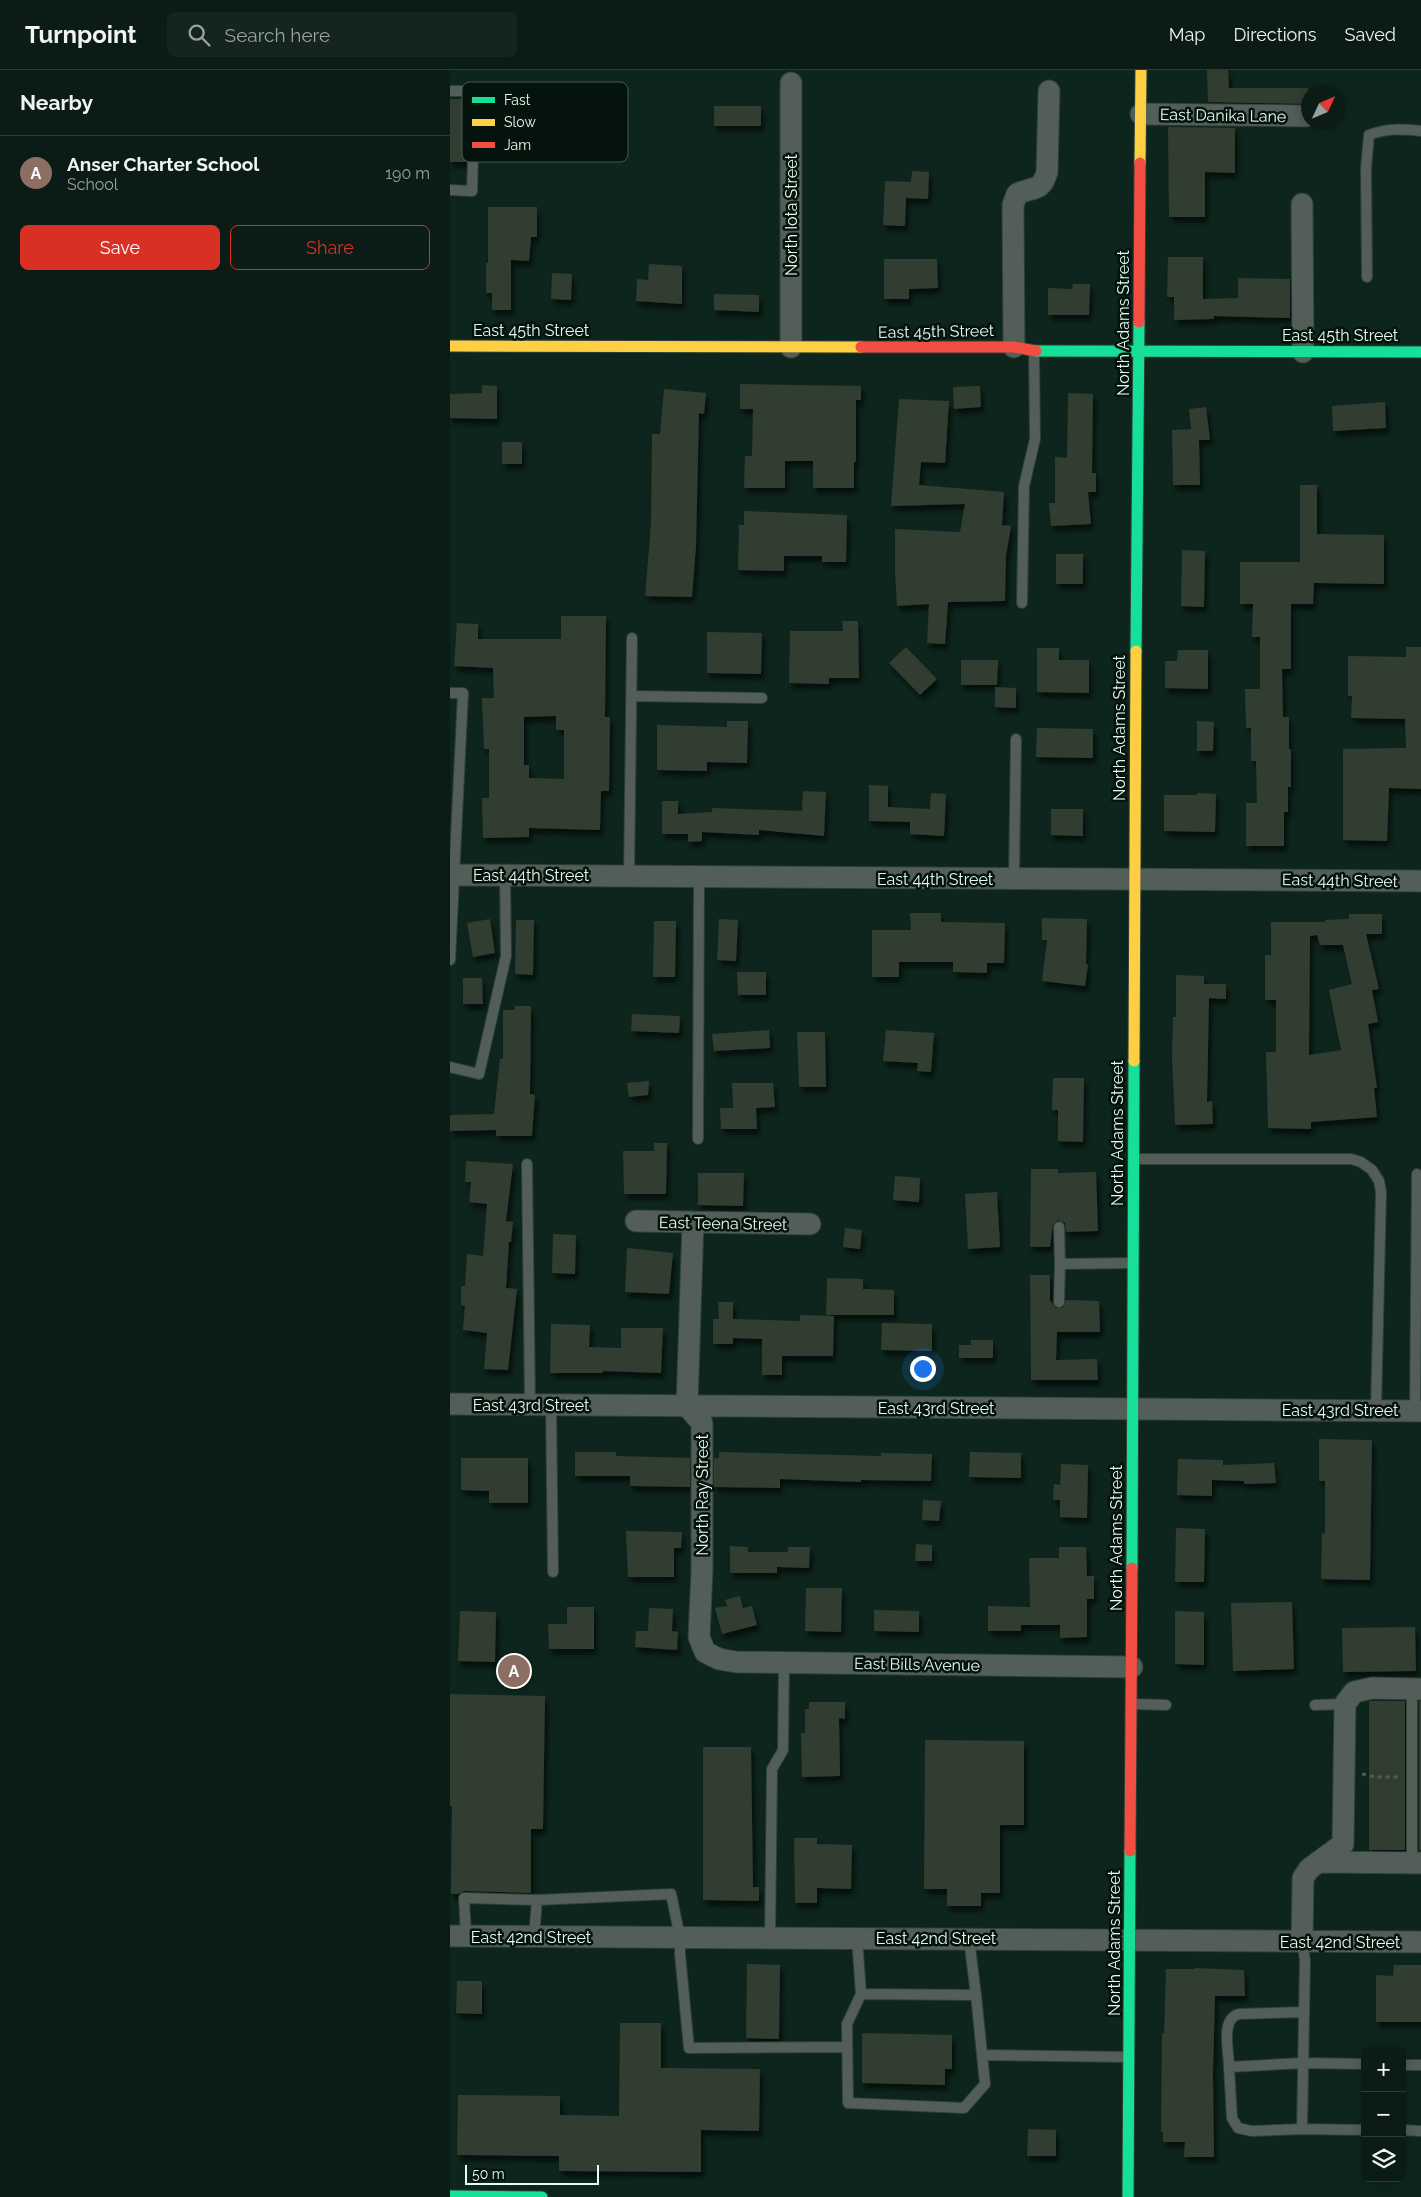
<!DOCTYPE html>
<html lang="en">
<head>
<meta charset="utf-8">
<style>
  :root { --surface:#0a1c15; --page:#13251e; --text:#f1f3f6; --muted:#99a1a0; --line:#2a3a34; --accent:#d93025 }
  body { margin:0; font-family:Raleway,sans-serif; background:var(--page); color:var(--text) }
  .controls { position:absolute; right:15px; bottom:15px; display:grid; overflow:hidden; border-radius:8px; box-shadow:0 2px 12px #0003 }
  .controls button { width:45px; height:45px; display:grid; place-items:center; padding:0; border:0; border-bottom:1px solid var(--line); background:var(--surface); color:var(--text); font:25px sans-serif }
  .compass { position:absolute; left:851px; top:15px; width:45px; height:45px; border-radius:50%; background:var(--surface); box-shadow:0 2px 12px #0003; rotate:46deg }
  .scale { position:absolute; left:15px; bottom:12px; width:134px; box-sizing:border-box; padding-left:5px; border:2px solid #e5fbf0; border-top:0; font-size:14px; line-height:18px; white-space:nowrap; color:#e5fbf0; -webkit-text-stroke:4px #04130c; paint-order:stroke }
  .you { position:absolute; left:472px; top:1298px; width:18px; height:18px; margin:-12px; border:4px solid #fff; border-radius:50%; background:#1a73e8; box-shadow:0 0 0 8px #1a73e833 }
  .badge { display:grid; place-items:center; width:32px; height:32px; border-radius:50%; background:var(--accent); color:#fff; font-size:16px; font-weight:700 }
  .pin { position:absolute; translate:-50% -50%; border:2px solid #fff; box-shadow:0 1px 5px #0006 }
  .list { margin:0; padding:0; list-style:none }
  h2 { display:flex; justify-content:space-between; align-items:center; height:65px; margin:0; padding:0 20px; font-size:21px }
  h2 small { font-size:16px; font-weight:400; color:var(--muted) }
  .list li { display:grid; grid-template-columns:32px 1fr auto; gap:15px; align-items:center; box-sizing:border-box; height:75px; padding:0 20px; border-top:1px solid var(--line) }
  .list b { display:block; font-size:19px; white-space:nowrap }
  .list p { margin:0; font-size:16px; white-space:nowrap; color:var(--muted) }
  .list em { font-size:16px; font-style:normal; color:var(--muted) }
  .actions { display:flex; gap:10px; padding:15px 20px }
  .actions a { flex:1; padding:11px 0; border:1px solid var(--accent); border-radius:8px; text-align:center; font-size:18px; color:var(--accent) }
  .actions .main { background:var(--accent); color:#fff }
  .icon { flex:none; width:28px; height:28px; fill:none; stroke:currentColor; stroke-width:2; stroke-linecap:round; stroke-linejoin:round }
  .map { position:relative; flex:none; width:971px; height:2127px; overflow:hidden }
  header { display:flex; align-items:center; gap:30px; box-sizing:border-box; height:70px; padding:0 25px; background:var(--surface); border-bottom:1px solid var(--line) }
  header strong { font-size:24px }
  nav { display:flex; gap:28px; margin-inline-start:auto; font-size:18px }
  .search { width:350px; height:45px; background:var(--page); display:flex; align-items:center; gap:12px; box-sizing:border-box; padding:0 18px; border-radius:8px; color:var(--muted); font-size:19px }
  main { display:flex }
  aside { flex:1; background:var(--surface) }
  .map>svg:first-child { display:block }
</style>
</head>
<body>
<header>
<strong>Turnpoint</strong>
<div class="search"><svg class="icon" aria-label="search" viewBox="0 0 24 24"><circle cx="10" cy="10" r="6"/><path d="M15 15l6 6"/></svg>Search here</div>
<nav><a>Map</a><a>Directions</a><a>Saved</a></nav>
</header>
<main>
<aside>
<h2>Nearby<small></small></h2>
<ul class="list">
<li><span class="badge" style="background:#8d6e63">A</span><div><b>Anser Charter School</b><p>School</p></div><em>190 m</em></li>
</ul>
<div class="actions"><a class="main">Save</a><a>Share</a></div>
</aside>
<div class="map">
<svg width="971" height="2127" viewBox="0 0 971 2127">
  <defs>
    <filter id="shadow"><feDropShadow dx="3" dy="5.5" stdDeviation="2.5" flood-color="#0009"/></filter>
  </defs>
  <rect width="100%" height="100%" fill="#0d251c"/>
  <path fill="#323c31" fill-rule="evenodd" filter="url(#shadow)" d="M757 0H778L779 18H858V34L758 32Z
    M0 29H16V92H0Z
    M264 36H311V56H264Z
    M718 57 785 58V103L755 102V147H719Z
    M462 101 479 102 478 129 456 128 455 156 433 155 435 111 461 112Z
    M38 137H87V167H81L79 191 61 190V240H42V223H36V193H38Z
    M718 187H753V229L788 228V208L840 209V248L764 246V249L724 250V227H717Z
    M434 189H487L488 218 459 219V229H434Z
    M199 194 232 196V234L186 231 187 209 198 210Z
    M102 203 122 204 121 230 101 229Z
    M623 214H640L639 245H598V218L622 219Z
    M264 224 309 225V242L264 240Z
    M290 314 411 316V330H406V392H404V418H363V391H335V418H294L295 386H302L303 339H290Z
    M32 315 47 316V349L0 348V324L32 323Z
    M530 316 531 337 504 339 503 317Z
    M214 319 256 323 254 344 249 343 246 476 242 527 195 526 201 454 202 364H210Z
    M618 323 643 324 642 403H646V422H638L641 454 601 456 599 433H605V387L617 388Z
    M449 329 499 331 495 393 471 392 469 415 554 422 552 455 561 456 556 486 555 531 498 532 495 574 477 573 479 534 447 536 445 502V459L510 462 515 434 441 436Z
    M935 332 936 358 883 361 882 336Z
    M756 337 760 370H749L750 415H723L722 360 741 359 739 339Z
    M52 372H72V394H52Z
    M850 415H867V464L934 465V514L864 513 863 534H841V599H832L833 647H839V679H841V717H838V742H834V776H796V733H807L806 691H801V658H796L795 619H810V567H802L803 534H790V492H850Z
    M294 441 397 445 396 492H372V486H334V501L288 500 289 455H294Z
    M732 480 755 481 754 537 731 536Z
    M606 484H633V514H606Z
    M111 546H156L155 647H160L159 721H151L150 760 79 758V767L33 768 32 728H39V679H34L32 628H44L43 598 4 596 7 553 28 554V569H111ZM106 646V660H114V709L79 708V695H74V647Z
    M392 551H408L409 608H379V614L339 613 340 561H393Z
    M257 562 312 563 311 604 257 603Z
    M456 577 487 609 470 625 439 593Z
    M956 577H971V719L939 718 937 771 893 770V679L956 678 955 649 901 648 902 626H898V586L956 587Z
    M587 578H609V590H639V623L587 622Z
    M728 580H758V619L715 618V591H727Z
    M511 590H548L547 615H511Z
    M545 617 566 618V638L545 637Z
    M277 651H298L297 693 257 692V701L207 700V655L277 657Z
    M747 651 764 652 763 681H747Z
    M587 658 643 659V688L586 687Z
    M419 715 438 716V737L480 739 481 723 496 724 494 766 460 764V752L419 751Z
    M353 721 376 722 374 766 309 760V765L252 762V771L238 772V764H212V731H228V744L262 742V738L352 741Z
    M747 723 766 724 765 762 714 761V725H747Z
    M601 739H633V766L601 765Z
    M460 843H491V852L555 853 554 893H537V903L503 902V892H449V907H422V860H461Z
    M899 844H932V864H916L929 919 922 920 928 952 918 954 927 1018H924L927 1047 861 1052V1059L818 1058 816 982H826V930H815V885H821V852H875V850L899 849ZM867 865 870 875H893L902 914 879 920 891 980 859 985 860 866Z
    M592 848 637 849 636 894 638 895 635 916 592 911 597 870H592Z
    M40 849 45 883 23 887 17 853Z
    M269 849 288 850 286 891 267 890Z
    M66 850H84L83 905 65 904Z
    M204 851H226L225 907H203Z
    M287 902H316V925H288Z
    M726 905 754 906V914H776V929L759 928 757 1032 762 1031 763 1054 725 1055 722 988 723 947H726Z
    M13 908H32L33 934H13Z
    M65 936H81L80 1024 85 1025 82 1066H46V1060L0 1061V1045L44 1044 50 989H53V940H65Z
    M182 944 230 946 229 963 181 961Z
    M319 960 320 978 264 981 262 964Z
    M436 960 484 963 481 1002 467 1001 468 993 433 991Z
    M347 962H375L376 1017H349Z
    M603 1008H634L633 1072 608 1071V1040H602Z
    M199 1011 198 1025 179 1027 177 1013Z
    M282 1013H323L325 1037 306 1038 307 1059H271L270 1038H283Z
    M204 1073H217L216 1124H174L173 1081H204Z
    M16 1091 63 1094 56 1151 63 1152 61 1172H59L56 1218 67 1219 58 1300 34 1299 37 1263 13 1260 15 1236 11 1235V1216H15L17 1184 33 1186 37 1134 19 1132 21 1112H15Z
    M581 1099H608V1103L646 1102 648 1161 616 1162 615 1153 608 1150 603 1154 600 1177H580Z
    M248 1103H294L293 1136 248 1135Z
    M445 1106 470 1108 469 1132 443 1130Z
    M547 1122 550 1177 518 1179 515 1124Z
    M395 1158 412 1160 410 1179 393 1177Z
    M103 1164 126 1165 125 1204 102 1203Z
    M177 1178 223 1183 219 1224 175 1222Z
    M580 1205H600V1230L606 1238H613L616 1230 649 1231 650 1262H607L606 1290 647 1289 648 1310H581Z
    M377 1208 413 1209V1219L444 1220V1245H376Z
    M268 1232H283V1249L350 1251V1245L384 1246 383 1286H332V1305H312V1269L283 1268V1274H263V1249H269Z
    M432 1253 482 1254V1281L431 1280Z
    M101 1254 140 1255 139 1277 171 1278V1258H213L211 1303 153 1301V1303H100Z
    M521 1270H543V1288H509V1275H521Z
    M869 1369 922 1370 920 1510 871 1509 872 1463 875 1464V1411H869Z
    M125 1382H166V1386L240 1388V1417L180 1416V1406H125Z
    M269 1382 431 1386V1383L482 1384 481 1411 411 1410V1412L330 1409V1418L264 1417V1388H269Z
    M520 1382 571 1383V1408L519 1407Z
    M11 1388H78V1433H39V1421L11 1420Z
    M728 1389 773 1390V1395L824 1393 826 1413 794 1414V1411L762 1410V1426L727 1425Z
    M611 1394 638 1395 637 1448 610 1447V1430H603L604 1414 610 1415Z
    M473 1430 491 1431 489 1451 472 1450Z
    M726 1458 755 1459 754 1512H725Z
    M176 1461 232 1462 231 1478H224V1507H178Z
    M466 1474 482 1475V1491H465Z
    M280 1476 298 1477V1482H338V1477H360L359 1498 327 1497V1503H280Z
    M609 1477H636L637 1506H644V1529H637V1567L610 1568V1555H571V1561H538V1536L580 1537 579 1488H609Z
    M356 1518H392L391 1562 355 1561Z
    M290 1526 293 1538 302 1536 307 1555 272 1564 265 1538 277 1536 275 1530Z
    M842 1532 844 1599 783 1601 781 1533Z
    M117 1537H144V1579H99L98 1554H117Z
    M199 1538 223 1539 222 1561 228 1562 227 1580 185 1577 186 1561H198Z
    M424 1540 469 1541V1562L424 1561Z
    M10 1541 46 1542 45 1592 8 1591Z
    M725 1541 754 1542V1595L725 1594Z
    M965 1557 966 1601 893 1602 892 1558Z
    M0 1624 95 1626 93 1759H81V1823L14 1821 8 1824H1L2 1736H0Z
    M919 1631H955V1780H919Z
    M969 1631H971V1780H969Z
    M359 1632H395V1649L389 1648 390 1706 352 1707 351 1663H355V1639H359Z
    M475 1670 574 1671V1755H550V1823H531V1836H497V1819H474Z
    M253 1677H301L303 1817H309V1831L253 1830Z
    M344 1768H367V1774L402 1775 401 1819 367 1818V1833H345Z
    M297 1894 330 1895 329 1969 296 1968Z
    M944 1895H971V1952H926V1905L943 1906Z
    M745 1898 794 1900 795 1926H765L763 2003 764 2087H734L735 2072H713V2062H711L712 1963H714L716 1899H745Z
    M7 1911H32V1944L6 1943Z
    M170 1953H211V1998L310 1999 309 2061 251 2060V2102L109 2101V2086L7 2085 8 2025 110 2026V2045L169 2046Z
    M412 1963 502 1965V1999H495V2015L412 2013Z
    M578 2059 606 2060V2086H577Z"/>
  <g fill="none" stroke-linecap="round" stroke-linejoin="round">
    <g stroke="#2d4139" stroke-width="12">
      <path id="lane" d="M0 21H25L22 121 0 120
        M917 207 916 98 919 65C937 58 952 59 971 61
        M572 533 574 416 585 369 584 282
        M0 623H13L0 890
        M181 626 312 628
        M179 806 182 568
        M564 808 566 669
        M0 997 29 1004 56 886 55 805
        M248 1069 249 806
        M684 1089H901L911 1092 922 1100 929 1111 931 1122 926 1340
        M77 1094 80 1335
        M609 1157 610 1194
        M609 1232 610 1194 682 1193
        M101 1335 103 1502
        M965 1341 967 1104
        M682 1634 716 1635
        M865 1635 895 1634
        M962 1793V1618
        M87 1830 221 1824 230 1867V1884L239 1978 397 1977
        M16 1866 14 1828 87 1830 84 1867
        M320 1868 322 1699 333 1680 334 1593
        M407 1868 411 1924 526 1925 519 1869
        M852 1872 855 1890 852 2059 915 2060
        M411 1924 397 1954 398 2033 514 2038 535 2014 526 1925
        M532 1985 678 1987
        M952 1995H971
        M779 1997C779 1981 770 1949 789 1944L854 1942
        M852 2059 802 2061 788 2058 782 2048 779 1997 853 1993 915 1994
        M952 2060 971 2061"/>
    </g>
    <g stroke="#2d4139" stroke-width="23">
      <path id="street" d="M341 13V277
        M691 44 856 46
        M852 134 853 282
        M564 277 563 135 567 124C583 116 591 123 597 102L599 21
        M0 805 971 811
        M186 1151 360 1154
        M243 1152 237 1336 252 1353V1500L249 1567 255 1582 269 1589 286 1592 682 1597
        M0 1334 971 1341
        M868 1792 971 1793
        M0 1866 971 1872
        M852 1872 853 1808 859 1799 893 1774 895 1634 904 1622 922 1618 971 1619"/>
    </g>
    <g stroke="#2d4139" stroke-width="13">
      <path id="fast" d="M586 281 971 282
        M686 581 689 252
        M682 1498 684 991
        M0 2126 92 2127
        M678 2127 680 1781"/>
    </g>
    <g stroke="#2d4139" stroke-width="13">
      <path id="slow" d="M690 93 691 0
        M0 276 411 277
        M684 991 686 581"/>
    </g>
    <g stroke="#2d4139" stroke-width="13">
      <path id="jam" d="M689 252 690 93
        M411 277H564L586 281
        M680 1781 682 1498"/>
    </g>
    <path stroke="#4d5b54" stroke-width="3" stroke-dasharray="4 4" stroke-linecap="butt" d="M912 1704 926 1707H951"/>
    <use href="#lane" stroke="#535e59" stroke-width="10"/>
    <use href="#street" stroke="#535e59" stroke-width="21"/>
    <use href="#fast" stroke="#16e098" stroke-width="11"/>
    <use href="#slow" stroke="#ffcf43" stroke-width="11"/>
    <use href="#jam" stroke="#f24e42" stroke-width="11"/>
  </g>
  <g text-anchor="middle" stroke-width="5" stroke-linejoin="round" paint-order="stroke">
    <g font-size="16" fill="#e5fbf0" stroke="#04130c">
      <text transform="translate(773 45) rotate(1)" y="6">East Danika Lane</text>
      <text transform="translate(341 145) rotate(-90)" y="6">North Iota Street</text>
      <text transform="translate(673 253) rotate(-90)" y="6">North Adams Street</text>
      <text x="81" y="266">East 45th Street</text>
      <text transform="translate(486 261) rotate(-1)" y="6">East 45th Street</text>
      <text x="890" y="271">East 45th Street</text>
      <text transform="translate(669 658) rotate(-90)" y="6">North Adams Street</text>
      <text x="81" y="811">East 44th Street</text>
      <text x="485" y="815">East 44th Street</text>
      <text transform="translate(890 810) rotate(1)" y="6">East 44th Street</text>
      <text transform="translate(667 1063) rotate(-90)" y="6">North Adams Street</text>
      <text transform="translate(273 1153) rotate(1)" y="6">East Teena Street</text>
      <text x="81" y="1341">East 43rd Street</text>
      <text x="486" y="1344">East 43rd Street</text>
      <text x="890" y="1346">East 43rd Street</text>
      <text transform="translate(252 1425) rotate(-90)" y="6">North Ray Street</text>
      <text transform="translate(666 1468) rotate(-90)" y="6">North Adams Street</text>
      <text transform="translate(467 1594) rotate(1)" y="6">East Bills Avenue</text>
      <text x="81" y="1873">East 42nd Street</text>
      <text x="486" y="1874">East 42nd Street</text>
      <text x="890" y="1878">East 42nd Street</text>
      <text transform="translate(664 1873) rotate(-90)" y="6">North Adams Street</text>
    </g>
  </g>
  <rect x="12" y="12" width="166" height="80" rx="8" fill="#04130c" stroke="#485950" stroke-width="1"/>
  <rect x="22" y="27" width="23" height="6" fill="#16e098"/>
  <rect x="22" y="49" width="23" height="7" fill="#ffcf43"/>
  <rect x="22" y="72" width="23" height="6" fill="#f24e42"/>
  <g font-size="14" fill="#e5fbf0">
    <text x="54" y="35">Fast</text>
    <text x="54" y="57">Slow</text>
    <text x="54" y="80">Jam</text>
  </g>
</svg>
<div class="controls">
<button>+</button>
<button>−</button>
<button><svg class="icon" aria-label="layers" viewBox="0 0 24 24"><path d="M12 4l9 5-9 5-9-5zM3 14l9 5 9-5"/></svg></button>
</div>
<svg class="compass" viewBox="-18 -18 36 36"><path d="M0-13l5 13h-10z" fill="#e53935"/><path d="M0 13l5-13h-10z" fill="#99a1a0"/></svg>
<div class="scale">50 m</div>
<div class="you"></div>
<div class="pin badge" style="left:64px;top:1601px;background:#8d6e63">A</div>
</div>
</main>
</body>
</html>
